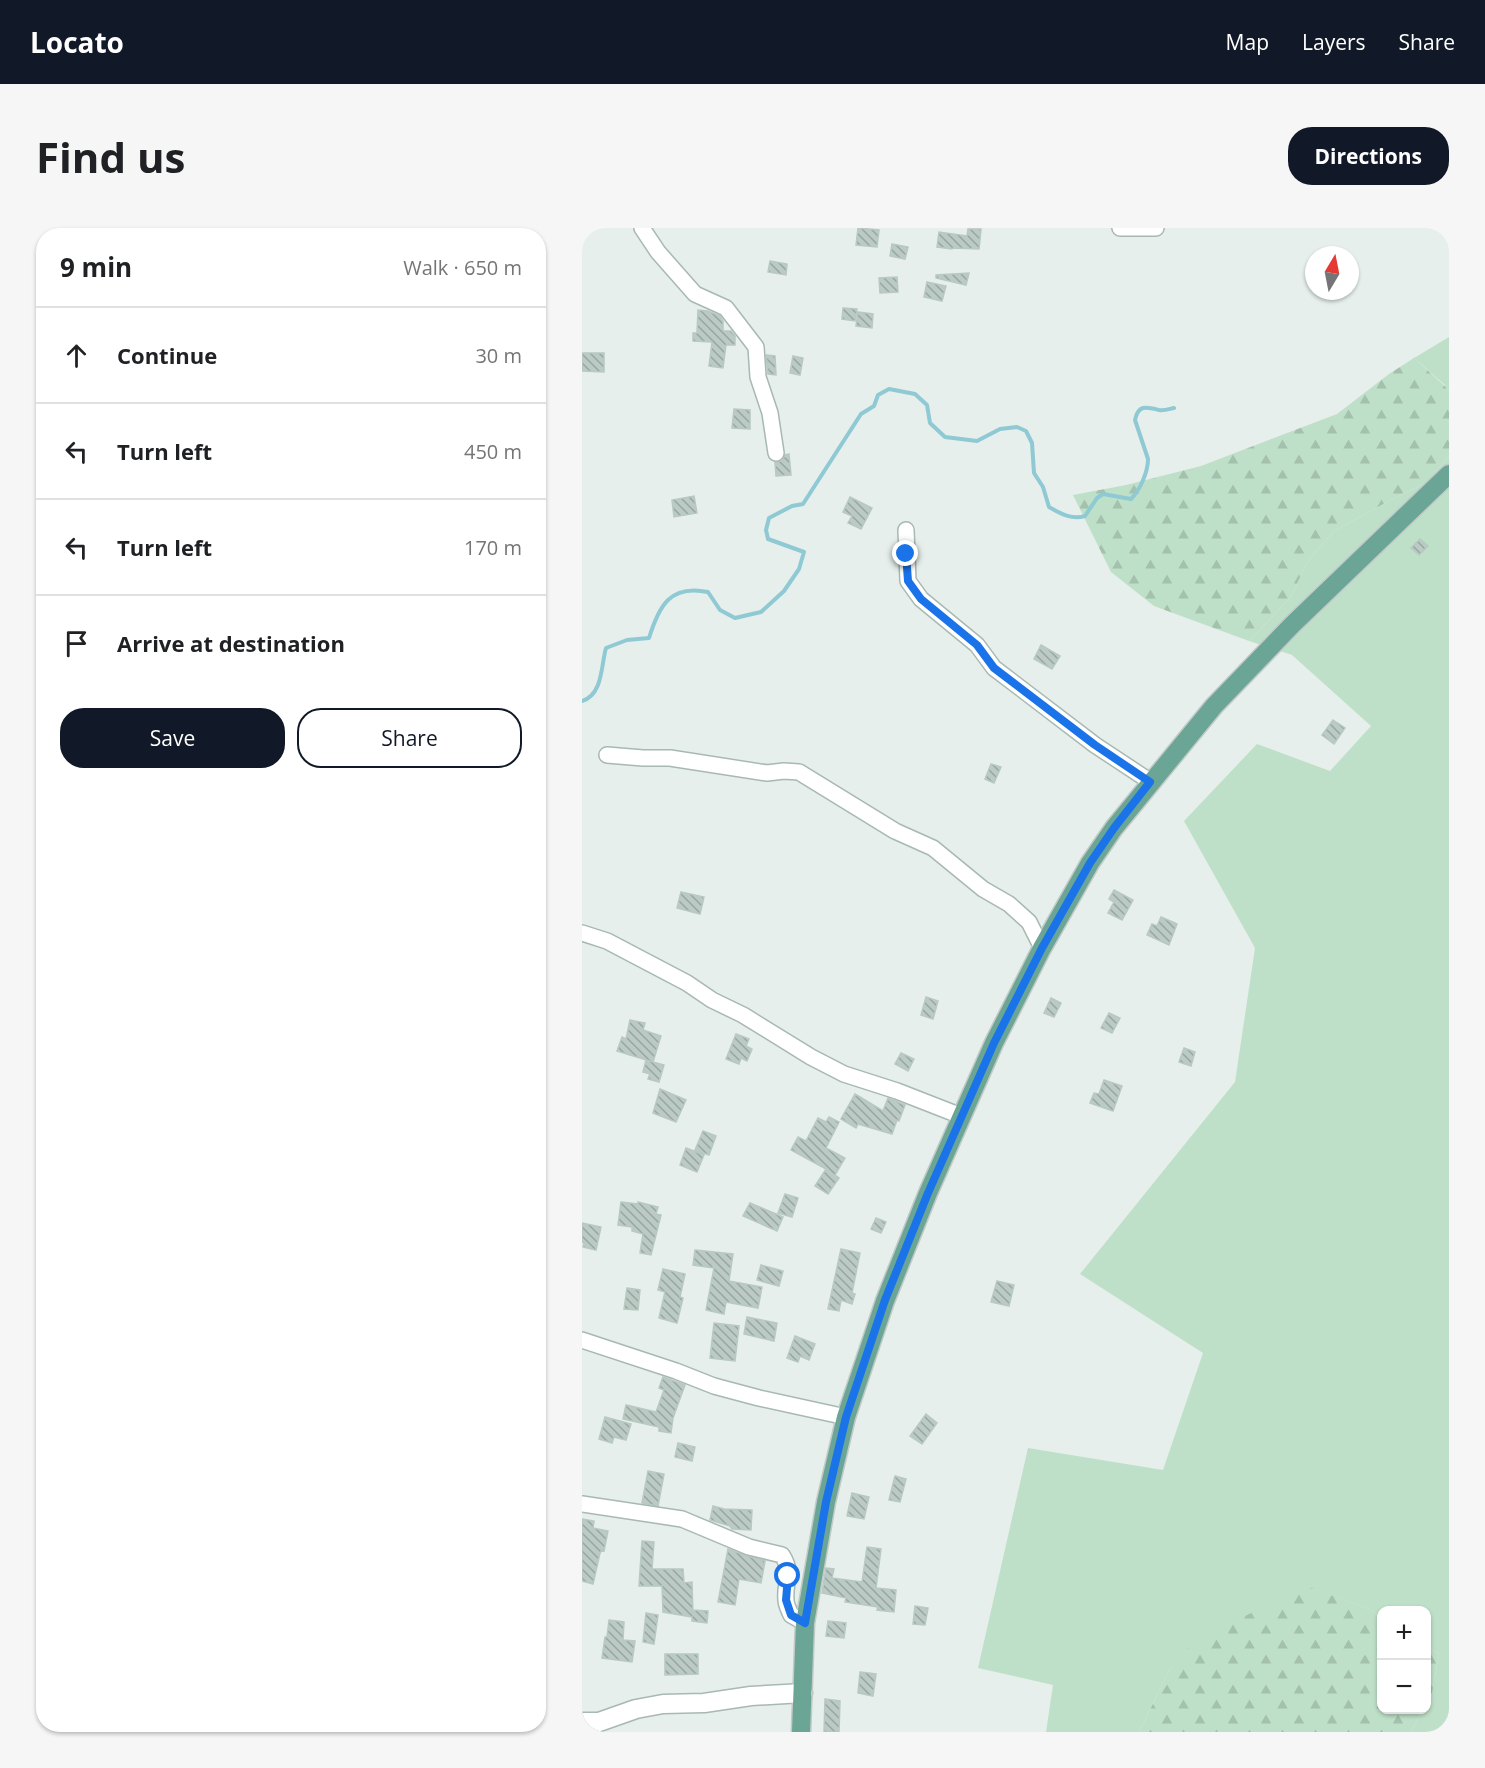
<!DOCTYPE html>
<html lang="en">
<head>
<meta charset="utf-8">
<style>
  :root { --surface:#fff; --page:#f6f6f6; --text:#202124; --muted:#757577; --line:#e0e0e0; --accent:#111827 }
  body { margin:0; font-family:"Open Sans",sans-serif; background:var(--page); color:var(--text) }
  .controls { position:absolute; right:18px; bottom:18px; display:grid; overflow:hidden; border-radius:12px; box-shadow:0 2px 4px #0004 }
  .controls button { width:54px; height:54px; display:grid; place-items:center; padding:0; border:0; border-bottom:2px solid var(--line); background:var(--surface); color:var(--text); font:30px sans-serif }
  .compass { position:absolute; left:723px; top:18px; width:54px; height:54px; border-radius:50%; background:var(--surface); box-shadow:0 2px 4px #0004; rotate:10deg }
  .stop { position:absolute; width:18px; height:18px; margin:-14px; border:4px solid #1a73e8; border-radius:50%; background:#fff }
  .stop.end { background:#1a73e8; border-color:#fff; box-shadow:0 2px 6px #0008 }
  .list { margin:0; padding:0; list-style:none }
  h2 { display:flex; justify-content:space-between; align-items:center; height:78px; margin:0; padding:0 24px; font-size:26px }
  h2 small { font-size:20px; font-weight:400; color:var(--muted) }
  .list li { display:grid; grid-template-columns:39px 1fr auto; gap:18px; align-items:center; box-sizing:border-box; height:96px; padding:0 24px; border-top:2px solid var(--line) }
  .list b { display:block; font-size:22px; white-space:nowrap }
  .list em { font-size:20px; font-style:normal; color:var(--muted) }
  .actions { display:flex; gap:12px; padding:18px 24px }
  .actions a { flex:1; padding:14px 0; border:2px solid var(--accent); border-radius:24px; text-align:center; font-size:21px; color:var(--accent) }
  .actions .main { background:var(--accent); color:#fff }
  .icon { flex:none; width:33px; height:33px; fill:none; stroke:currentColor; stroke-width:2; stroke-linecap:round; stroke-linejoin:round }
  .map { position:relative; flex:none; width:867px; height:1504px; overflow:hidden; border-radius:24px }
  header { display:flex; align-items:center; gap:36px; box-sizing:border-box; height:84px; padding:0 30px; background:var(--accent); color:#fff }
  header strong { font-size:28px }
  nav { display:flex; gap:33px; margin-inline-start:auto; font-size:21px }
  .intro { display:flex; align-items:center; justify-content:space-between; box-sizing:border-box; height:144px; padding:0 36px }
  h1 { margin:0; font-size:42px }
  .button { padding:15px 27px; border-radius:24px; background:var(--accent); color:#fff; font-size:21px; font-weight:700 }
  main { display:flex; gap:36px; padding:0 36px }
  aside { flex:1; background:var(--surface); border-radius:24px; box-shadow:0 2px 4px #0004 }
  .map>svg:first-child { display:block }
</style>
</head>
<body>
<header>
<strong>Locato</strong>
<nav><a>Map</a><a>Layers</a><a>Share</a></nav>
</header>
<div class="intro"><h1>Find us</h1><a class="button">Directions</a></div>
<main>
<aside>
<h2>9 min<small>Walk · 650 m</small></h2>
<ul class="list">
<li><svg class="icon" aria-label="ahead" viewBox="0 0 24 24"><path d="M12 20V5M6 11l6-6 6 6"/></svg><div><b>Continue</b></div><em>30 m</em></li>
<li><svg class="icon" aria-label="left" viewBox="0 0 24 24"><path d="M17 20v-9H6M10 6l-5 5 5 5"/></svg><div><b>Turn left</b></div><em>450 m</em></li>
<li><svg class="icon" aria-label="left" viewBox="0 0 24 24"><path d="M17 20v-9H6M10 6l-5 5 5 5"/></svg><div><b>Turn left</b></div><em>170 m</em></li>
<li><svg class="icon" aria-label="arrive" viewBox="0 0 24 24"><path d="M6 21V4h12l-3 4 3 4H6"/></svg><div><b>Arrive at destination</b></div></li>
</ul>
<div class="actions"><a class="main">Save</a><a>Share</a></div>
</aside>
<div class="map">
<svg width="867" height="1504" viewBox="0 0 867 1504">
  <defs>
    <pattern id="forest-firs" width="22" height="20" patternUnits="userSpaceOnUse" patternTransform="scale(1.5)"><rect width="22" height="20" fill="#bfe0c8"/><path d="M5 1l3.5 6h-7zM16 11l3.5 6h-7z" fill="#a4c1ad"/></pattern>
    <pattern id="building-back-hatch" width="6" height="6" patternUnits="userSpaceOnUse" patternTransform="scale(1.5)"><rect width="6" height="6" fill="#bbcac4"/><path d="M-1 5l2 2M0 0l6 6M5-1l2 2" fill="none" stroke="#98a6a0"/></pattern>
  </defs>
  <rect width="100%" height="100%" fill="#e6efeb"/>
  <path fill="#bfe0c8" d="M867 109V163L863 157 832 130Z
    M867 228V1504H829L841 1482H844L845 1476 850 1465 857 1426 845 1418 844 1382H800L799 1389 787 1381 728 1360 589 1439 557 1504H464L471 1457 396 1440 446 1220 581 1242 621 1125 498 1046 653 854 673 720 602 593 675 516 748 543 789 498 710 427 667 413 709 369 725 334 752 303 805 274 845 254Z"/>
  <path fill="url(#forest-firs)" d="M832 130 863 158 867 163V228L845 254 805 274 752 303 725 334 709 369 667 413 572 378 529 344 491 267 544 257 619 238 755 186 807 146Z
    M727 1359 787 1381 799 1389 800 1482H841L829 1504H557L589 1439 616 1409Z
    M845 1418 857 1426 850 1465 845 1476Z"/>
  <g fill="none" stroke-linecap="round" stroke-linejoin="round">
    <path stroke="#8ec9d4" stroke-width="4" d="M0 473C21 467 19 437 24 420L45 412 67 410C77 378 88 356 126 364L138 382 153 390 179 384 202 363 217 341 222 324 186 311 184 302 187 290 210 278 221 276 279 186 292 178 296 167 307 161 333 166 345 177 348 195 363 209 395 213 418 201 435 199 444 203 450 215 452 245 461 259 467 279C479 286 490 292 503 288L515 270 521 266 549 271C558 262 566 244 566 231L553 192C556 176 565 179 577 182 582 183 587 181 592 180"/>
  </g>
  <path fill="url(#building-back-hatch)" stroke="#b8c9c2" stroke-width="1.5" d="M276 0 297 2 295 19 274 17Z
    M386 1H399L397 21 371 20 370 21 355 19 357 4 385 8Z
    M310 16 326 19 323 31 308 28Z
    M188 33 205 36 204 47 186 44Z
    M387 45 384 57 354 50V47Z
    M315 49 316 64 298 65 297 50Z
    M345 54 364 58 360 73 342 69Z
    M261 80 275 81 273 93 260 91Z
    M116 82 126 83 138 88 141 93V103H149L153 108V117H144L141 140 127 138 130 114 111 113V105H115Z
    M276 84 291 86 290 100 274 98Z
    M0 125H22V144L0 143Z
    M184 127 193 128 194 147 186 146Z
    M211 128 221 130 218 147 208 145Z
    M152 181 168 182V201L150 200Z
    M207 226 209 247 194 248 193 234 200 233 203 227Z
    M112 268 115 285 92 289 90 272Z
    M268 269 290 280 279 301 266 295 270 288 261 284Z
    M838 311 846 318 837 327 829 320Z
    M459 417 478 428 470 441 452 431Z
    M751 492 763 500 752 516 740 507Z
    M409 536 419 539 412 555 403 551Z
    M532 662 551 672 540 692 526 685 532 674 527 671Z
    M99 664 122 669 118 686 95 680Z
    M579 689 595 696 587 717 565 707 570 696 575 698Z
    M344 769 356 773 351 791 339 787Z
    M469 770 479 775 472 789 462 785Z
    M527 785 538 790 530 805 519 800Z
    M48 792 63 795 61 802 79 808 71 834 35 823 40 809 44 811Z
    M154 806 167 811 164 818 170 821 165 833 159 830 157 836 144 831Z
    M602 820 613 824 609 838 597 834Z
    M319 825 332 831 326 843 313 836Z
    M64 832 82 837 77 854 66 851 68 846 61 844Z
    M522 852 540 858 531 883 508 875 512 865 517 866Z
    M78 861 104 872 94 894 71 885Z
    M273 866 301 883 306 870 323 877 317 893 315 892 310 906 276 896 274 900 259 891Z
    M247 889 257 894 244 920 263 930 253 947 257 950 246 966 233 958 244 941 209 922 216 909 224 913 236 890 244 894Z
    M121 903 134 908 127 927 113 922Z
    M104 920 122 927 115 944 98 937Z
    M203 966 216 970 210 989 196 985Z
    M39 974 56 976V974L76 979 74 986 79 987 69 1027 58 1025 61 1006 50 1003V999L36 997Z
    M168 975 201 989 195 1003 161 988Z
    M294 990 304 994 299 1005 289 1001Z
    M0 995 19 999 14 1022 1 1019 2 1015 0 1014Z
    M259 1021 278 1025 270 1065 273 1066 270 1076 259 1072 257 1083 246 1081Z
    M113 1022 151 1026 147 1053 180 1059 176 1080 144 1074 142 1086 124 1082 132 1040 111 1037Z
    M179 1037 201 1043 197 1058 175 1052Z
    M81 1041 103 1046 98 1069 101 1070 95 1095 77 1090 83 1064 76 1062Z
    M415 1053 432 1057 427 1078 409 1074Z
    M45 1060 58 1062 56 1082 42 1081Z
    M165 1089 195 1095 192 1113 162 1106Z
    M132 1095 157 1098 153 1133 128 1130Z
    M213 1108 233 1116 227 1132 218 1128 216 1134 205 1130Z
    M81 1149 103 1157 91 1190 89 1205 77 1203V1199L41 1191 44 1177 74 1184 82 1162 77 1160Z
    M344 1186 355 1195 340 1216 328 1208Z
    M23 1189 49 1196 44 1212 32 1209 30 1215 17 1211Z
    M96 1215 113 1219 110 1233 93 1229Z
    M66 1243 82 1246 76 1278 60 1275Z
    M313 1248 324 1251 318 1274 307 1272Z
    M270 1265 287 1269 282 1291 265 1288Z
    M131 1278 142 1281 170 1282 169 1302 150 1301 148 1298 128 1292Z
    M0 1291 12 1293 11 1300 26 1303 22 1323 20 1322 18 1325 11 1356 0 1353Z
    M60 1313 72 1314 70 1341H101L102 1355 110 1354 111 1388V1382L126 1383 125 1395 110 1393V1389L81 1384 80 1358H57Z
    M285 1319 299 1321 294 1360 314 1362 312 1384 295 1382 296 1379 263 1374 264 1370 240 1365 244 1340 252 1341 250 1350 280 1354Z
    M146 1321 165 1328 183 1333 179 1355 157 1351 153 1377 136 1374Z
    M333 1378 346 1380 343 1397 331 1396Z
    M64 1385 76 1387 72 1416 61 1414Z
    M27 1392 42 1394 41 1412 53 1413 50 1434 20 1430 23 1409H25Z
    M246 1393 264 1395 262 1410 244 1408Z
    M83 1426H116V1446L83 1447Z
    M278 1444 294 1446 291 1468 276 1465Z
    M243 1471 258 1473 257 1504H242Z"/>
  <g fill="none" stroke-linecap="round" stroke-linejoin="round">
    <g stroke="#a8b8b2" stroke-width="18">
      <path id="minor" d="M60 0 76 24 113 66 144 80 174 119 176 149 188 185 194 225
        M538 0H574
        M324 302 326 353 339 371 395 417 412 440 513 517 569 554
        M25 527 61 530H88L185 545 202 543 217 544 313 603 351 620 401 661 427 676 447 694 460 720
        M0 705 25 713 105 755 130 772 161 787 229 829 262 846 315 863 379 888
        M0 1112 94 1143 132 1158 177 1170 264 1189
        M0 1276 100 1291 167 1319 200 1327C212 1346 202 1353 204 1372 204 1377 207 1382 209 1387L223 1395"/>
    </g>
    <g stroke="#a8b8b2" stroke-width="21">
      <path id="tertiary" d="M0 1494H17L54 1481 81 1476 122 1475 169 1468 221 1465"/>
    </g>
    <g stroke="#c2cac8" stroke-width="21">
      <path id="primary" d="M219 1504 223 1395 244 1274 264 1189 303 1073 346 965 412 815 460 720 508 635 532 600 632 478 710 397 867 246"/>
    </g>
    <use href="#minor" stroke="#fff" stroke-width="15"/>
    <use href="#tertiary" stroke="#fff" stroke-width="18"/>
    <use href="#primary" stroke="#6aa596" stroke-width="18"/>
  </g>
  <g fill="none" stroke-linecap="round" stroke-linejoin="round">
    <path stroke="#1a73e8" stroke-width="8" d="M206 1348 204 1372 209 1387 223 1395 244 1274 264 1189 303 1072 346 965 412 815 460 720 508 635 532 600 568 554 513 517 412 440 395 417 339 371 326 353 324 326"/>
  </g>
</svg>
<div class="controls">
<button>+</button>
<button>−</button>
</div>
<svg class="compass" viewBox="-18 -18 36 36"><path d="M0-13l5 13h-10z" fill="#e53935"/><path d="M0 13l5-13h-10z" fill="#757577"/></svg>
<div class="stop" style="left:206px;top:1348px"></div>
<div class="stop end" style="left:324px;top:326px"></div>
</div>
</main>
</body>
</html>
